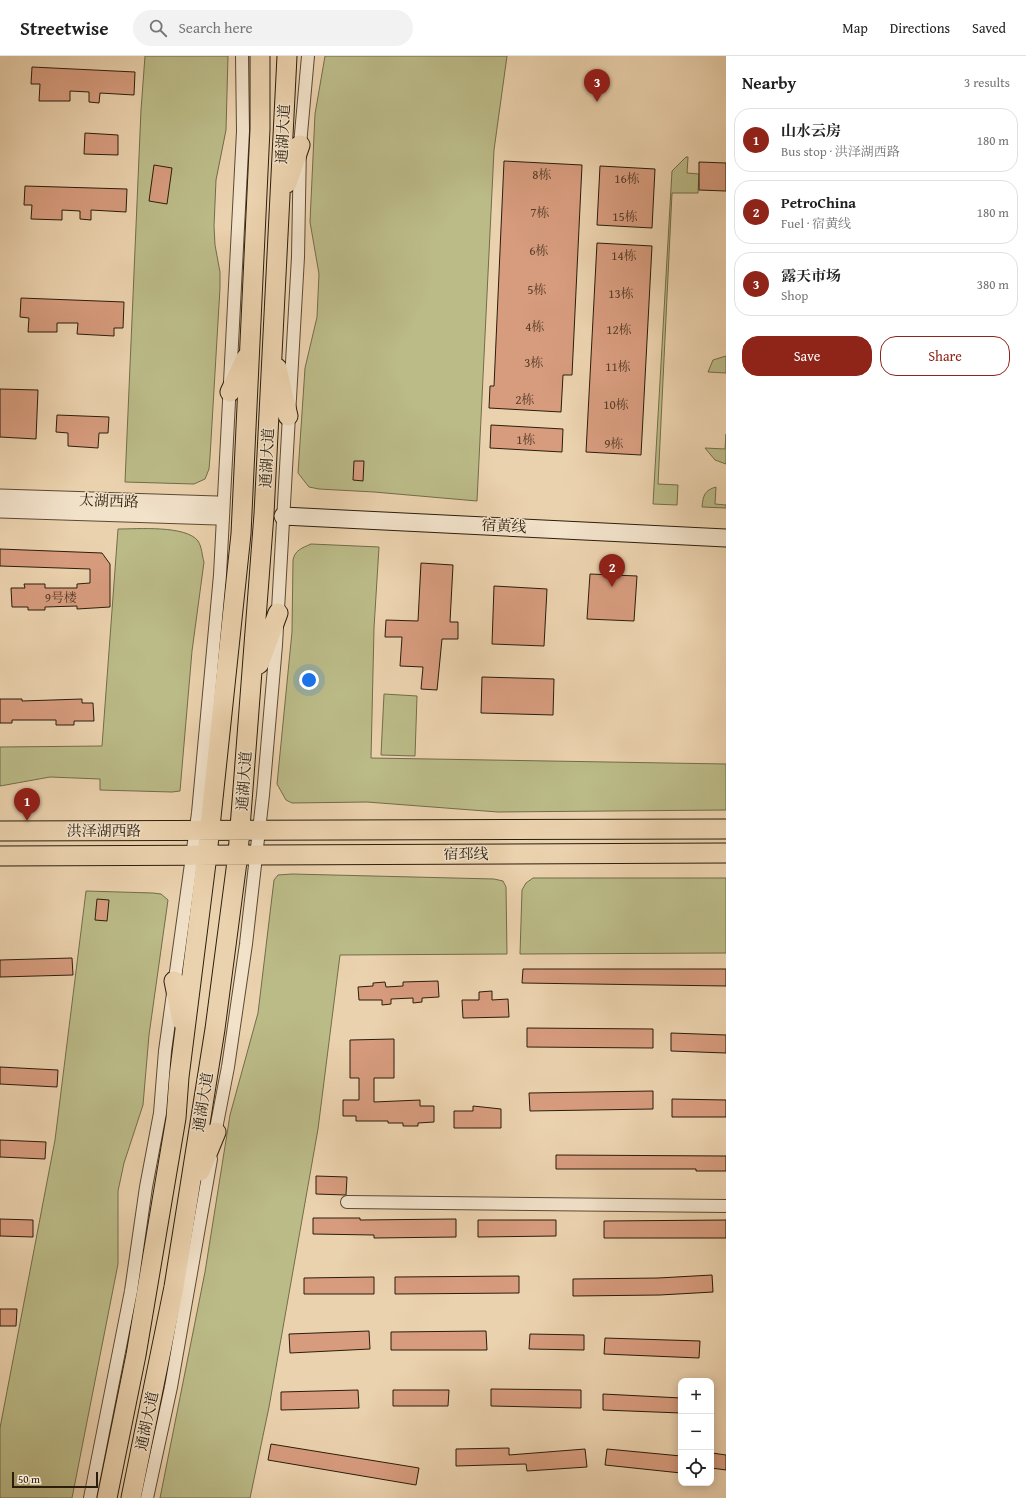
<!DOCTYPE html>
<html lang="en">
<head>
<meta charset="utf-8">
<style>
  :root { --surface:#fff; --page:#f2f2f2; --text:#222; --muted:#767676; --line:#e0e0e0; --accent:#8f2418 }
  body { margin:0; font-family:"Gentium Book Plus","Noto Serif SC",serif; background:var(--page); color:var(--text) }
  .controls { position:absolute; right:12px; bottom:12px; display:grid; overflow:hidden; border-radius:8px; box-shadow:0 2px 10px #0003 }
  .controls button { width:36px; height:36px; display:grid; place-items:center; padding:0; border:0; border-bottom:1px solid var(--line); background:var(--surface); color:var(--text); font:20px sans-serif }
  .scale { position:absolute; left:12px; bottom:10px; width:86px; box-sizing:border-box; padding-left:4px; border:2px solid #2b1d0c; border-top:0; font-size:11px; line-height:14px; white-space:nowrap; color:#2b1d0c; -webkit-text-stroke:3px #f2e2ca; paint-order:stroke }
  .you { position:absolute; left:309px; top:624px; width:14px; height:14px; margin:-10px; border:3px solid #fff; border-radius:50%; background:#1a73e8; box-shadow:0 0 0 6px #1a73e833 }
  .badge { display:grid; place-items:center; width:26px; height:26px; border-radius:50%; background:var(--accent); color:#fff; font-size:13px; font-weight:700 }
  .pin { position:absolute; translate:-50% -33px; filter:drop-shadow(0 1px 2px #0008) }
  .pin::after { content:''; position:absolute; top:21px; width:14px; height:12px; background:inherit; clip-path:polygon(0 0,100% 0,50% 100%) }
  .list { margin:0; padding:0; list-style:none }
  h2 { display:flex; justify-content:space-between; align-items:center; height:52px; margin:0; padding:0 16px; font-size:17px }
  h2 small { font-size:13px; font-weight:400; color:var(--muted) }
  .list li { display:grid; grid-template-columns:26px 1fr auto; gap:12px; align-items:center; box-sizing:border-box; height:64px; margin:0 8px 8px; padding:0 8px; border:1px solid var(--line); border-radius:16px }
  .list b { display:block; font-size:15px; white-space:nowrap }
  .list p { margin:0; font-size:13px; white-space:nowrap; color:var(--muted) }
  .list em { font-size:13px; font-style:normal; color:var(--muted) }
  .actions { display:flex; gap:8px; padding:12px 16px }
  .actions a { flex:1; padding:9px 0; border:1px solid var(--accent); border-radius:16px; text-align:center; font-size:14px; color:var(--accent) }
  .actions .main { background:var(--accent); color:#fff }
  .icon { flex:none; width:22px; height:22px; fill:none; stroke:currentColor; stroke-width:2; stroke-linecap:round; stroke-linejoin:round }
  .map { position:relative; flex:none; width:726px; height:1442px; overflow:hidden }
  header { display:flex; align-items:center; gap:24px; box-sizing:border-box; height:56px; padding:0 20px; background:var(--surface); border-bottom:1px solid var(--line) }
  header strong { font-size:19px }
  nav { display:flex; gap:22px; margin-inline-start:auto; font-size:14px }
  .search { width:280px; height:36px; background:var(--page); display:flex; align-items:center; gap:10px; box-sizing:border-box; padding:0 14px; border-radius:22px; color:var(--muted); font-size:15px }
  main { display:flex }
  aside { flex:1; background:var(--surface) }
  .map>svg:first-child { display:block }
</style>
</head>
<body>
<header>
<strong>Streetwise</strong>
<div class="search"><svg class="icon" aria-label="search" viewBox="0 0 24 24"><circle cx="10" cy="10" r="6"/><path d="M15 15l6 6"/></svg>Search here</div>
<nav><a>Map</a><a>Directions</a><a>Saved</a></nav>
</header>
<main>
<div class="map">
<svg width="726" height="1442" viewBox="0 0 726 1442">
  <rect width="100%" height="100%" fill="#ebd2ae"/>
  <filter id="stains"><feTurbulence type="fractalNoise" baseFrequency=".005" numOctaves="4"/><feColorMatrix values="0 0 0 0 .2 0 0 0 0 .09 0 0 0 0 .02 0 0 0 .5 -.17"/></filter>
  <radialGradient id="worn" r=".72"><stop offset=".6" stop-color="#630" stop-opacity="0"/><stop offset="1" stop-color="#630" stop-opacity=".3"/></radialGradient>
  <path fill="#bb8" stroke="#736c4a" d="M145 0H228L226 74 216 124 214 170 215 189 220 216V232L210 401 209 413 205 423 194 428 125 426 141 54Z
    M325 0H507L494 94 477 445 374 436 319 433 309 431 298 417 305 312 317 261 319 218 310 166 315 58Z
    M686 101H688L687 117 699 118 698 137H672L658 428 678 429 677 449 653 448 672 115Z
    M726 300V317L708 316 713 304Z
    M726 378V408L715 404 705 392 725 393Z
    M716 431 715 448 726 449V452L702 451C703 439 705 434 716 431Z
    M118 473C137 473 186 469 198 485 202 491 202 500 204 506L192 595 180 735 172 736 100 734V723L50 721 0 730V691L102 690Z
    M311 488 379 491 374 572 371 702 726 708V754L498 756 367 746 292 747 286 744 277 728 292 576 293 504C295 494 302 492 311 488Z
    M384 638 417 640 415 700 381 699Z
    M292 818 494 823 503 825 506 831 507 898 340 899 318 1073 269 1351 250 1442H160L205 1216 230 1059 258 957 274 824 278 819Z
    M533 822H726V897L520 898 522 834 526 827Z
    M86 835 153 837 161 838 168 844 149 979 143 1049 124 1107 118 1135V1208L72 1442H0V1372L55 1084Z"/>
  <path fill="#d79c7e" stroke="#2b1d0c" d="M32 11 135 16 134 39 100 37 99 47 89 46V36L70 35V45H39L40 28H31Z
    M85 77 118 79V99L84 98Z
    M504 105 582 109 572 319H563L561 356 489 352 490 330H494Z
    M699 106 726 107V135L699 134Z
    M154 109 172 112 167 148 149 145Z
    M600 110 655 113 652 172 597 169Z
    M25 130 127 133 126 156 91 154V164L80 163V155L62 154V164L31 163 32 149H24Z
    M597 187 652 190 641 399 586 396Z
    M21 242 124 246 123 272H114V280L77 278 78 267H57V276H28L29 262 20 261Z
    M0 333 38 334 36 383 0 381Z
    M57 359 109 361 108 377H99L98 392 68 390V377L56 376Z
    M491 369 563 373 562 396 490 392Z
    M354 405H364L363 425 353 424Z
    M0 493 102 497 110 508V551L77 553V550L45 551V554H28V551H12L11 532H25L24 528H45V532H77V528L90 527V513L0 510Z
    M421 507 453 509 450 566H458V583H442L437 634 421 633 423 611 400 610 402 581H385L386 564 418 565Z
    M590 518 637 520 634 565 587 563Z
    M494 530 547 533 544 590 492 588Z
    M482 621 554 623 553 659 481 657Z
    M0 643H22V645L82 643V647H93L94 665H74V669H56V664H12V667H0Z
    M97 843 109 844 107 865 95 864Z
    M72 902 73 919 0 921V904Z
    M523 913H726V930L522 927Z
    M438 925 439 941 422 942V946L413 947V942L391 943V948L382 949V944H359L358 931 373 930V927L385 926 386 931 403 930V926Z
    M492 935V944L508 943 509 961 463 962 462 944H479V936Z
    M527 972 653 973V992L527 991Z
    M671 977 726 979V997L671 995Z
    M394 983V1022H374V1046L420 1044V1050H434V1066L418 1067V1070H403V1067H388V1065H356V1060H343V1044H359V1022H350V984Z
    M0 1011 58 1014 57 1031 0 1028Z
    M653 1035V1053L530 1055 529 1037Z
    M672 1043 726 1044V1061H672Z
    M473 1050 501 1053V1072H454V1055H473Z
    M0 1084 46 1086 45 1103 0 1101Z
    M556 1099 726 1100V1115H696V1113H556Z
    M316 1120 347 1121 346 1139 316 1138Z
    M313 1162H360V1164L456 1163V1181L374 1182V1179L313 1178Z
    M0 1163 33 1164V1181L0 1180Z
    M478 1164H556V1180L478 1181Z
    M726 1164V1182H604V1165Z
    M712 1219 713 1236 660 1239 573 1240V1223L658 1222Z
    M519 1220V1237L395 1238V1221Z
    M374 1221V1238H304V1222Z
    M0 1253H17L16 1270H0Z
    M369 1275 370 1293 290 1297 289 1278Z
    M486 1275 487 1294H391V1276Z
    M530 1278 584 1279V1294L529 1293Z
    M605 1282 700 1285 699 1302 604 1298Z
    M491 1333 581 1334V1352L491 1350Z
    M358 1334 359 1352 281 1354V1336Z
    M393 1334H449L448 1350H393Z
    M603 1338 681 1342V1357L603 1354Z
    M271 1388 419 1412 416 1429 268 1404Z
    M509 1392V1399L585 1393 587 1411 527 1415 526 1408 456 1410V1393Z
    M607 1393 681 1400V1417L605 1409Z
    M712 1397 726 1399V1414L711 1412Z"/>
  <g fill="none" stroke-linecap="round" stroke-linejoin="round">
    <g stroke="#5b4a34" stroke-width="14">
      <path id="minor" d="M214 1083 228 1011 246 888 263 739 276 589 298 201 300 89 308 0
        M347 1146 726 1150
        M90 1442 131 1235 146 1131 160 1057 165 995 198 757 220 519 243 75 242 0
        M147 1442 171 1331 211 1103"/>
    </g>
    <g stroke="#5b4a34" stroke-width="17">
      <path id="tertiary" d="M0 441 217 448
        M0 454 217 461"/>
    </g>
    <g stroke="#2b1d0c" stroke-width="19">
      <path id="secondary" d="M283 460 726 482"/>
    </g>
    <g stroke="#2b1d0c" stroke-width="21">
      <path id="primary" d="M287 127 300 89
        M277 312 288 360
        M230 336 246 302
        M259 608 278 557
        M0 775 726 773
        M0 800 726 797
        M174 925 182 965
        M200 1115 216 1076
        M107 1442 136 1299 176 1062 179 1021 207 799 241 478 260 73V0
        M131 1442 174 1231 215 973 238 798 264 458 287 0"/>
    </g>
    <use href="#minor" stroke="#f2e2ca" stroke-width="12"/>
    <use href="#tertiary" stroke="#f2e2ca" stroke-width="15"/>
    <use href="#secondary" stroke="#f2e2ca" stroke-width="17"/>
    <use href="#primary" stroke="#ebd2ae" stroke-width="19"/>
  </g>
  <g text-anchor="middle" stroke-width="3" stroke-linejoin="round" paint-order="stroke">
    <g font-size="13" fill="#563d28">
      <text x="542" y="123">8栋</text>
      <text x="627" y="127">16栋</text>
      <text x="540" y="161">7栋</text>
      <text x="625" y="165">15栋</text>
      <text x="539" y="199">6栋</text>
      <text x="624" y="204">14栋</text>
      <text x="537" y="238">5栋</text>
      <text x="621" y="242">13栋</text>
      <text x="535" y="275">4栋</text>
      <text x="619" y="278">12栋</text>
      <text x="534" y="311">3栋</text>
      <text x="618" y="315">11栋</text>
      <text x="525" y="348">2栋</text>
      <text x="616" y="353">10栋</text>
      <text x="526" y="388">1栋</text>
      <text x="614" y="392">9栋</text>
      <text x="61" y="546">9号楼</text>
    </g>
    <g font-size="15" fill="#2b1d0c" stroke="#f2e2ca">
      <text transform="translate(283 78) rotate(-87)" y="5">通湖大道</text>
      <text transform="translate(267 402) rotate(-87)" y="5">通湖大道</text>
      <text transform="translate(109 445) rotate(2)" y="5">太湖西路</text>
      <text transform="translate(504 470) rotate(3)" y="5">宿黄线</text>
      <text transform="translate(244 725) rotate(-86)" y="5">通湖大道</text>
      <text x="104" y="780">洪泽湖西路</text>
      <text x="466" y="803">宿邳线</text>
      <text transform="translate(203 1046) rotate(-81)" y="5">通湖大道</text>
      <text transform="translate(147 1365) rotate(-78)" y="5">通湖大道</text>
    </g>
  </g>
  <rect width="100%" height="100%" filter="url(#stains)"/>
  <rect width="100%" height="100%" fill="url(#worn)"/>
</svg>
<div class="controls">
<button>+</button>
<button>−</button>
<button><svg class="icon" aria-label="locate" viewBox="0 0 24 24"><circle cx="12" cy="12" r="6"/><path d="M12 2v4M12 18v4M2 12h4M18 12h4"/></svg></button>
</div>
<div class="scale">50 m</div>
<div class="you"></div>
<div class="pin badge" style="left:27px;top:765px">1</div>
<div class="pin badge" style="left:612px;top:531px">2</div>
<div class="pin badge" style="left:597px;top:46px">3</div>
</div>
<aside>
<h2>Nearby<small>3 results</small></h2>
<ul class="list">
<li><span class="badge">1</span><div><b>山水云房</b><p>Bus stop · 洪泽湖西路</p></div><em>180 m</em></li>
<li><span class="badge">2</span><div><b>PetroChina</b><p>Fuel · 宿黄线</p></div><em>180 m</em></li>
<li><span class="badge">3</span><div><b>露天市场</b><p>Shop</p></div><em>380 m</em></li>
</ul>
<div class="actions"><a class="main">Save</a><a>Share</a></div>
</aside>
</main>
</body>
</html>
